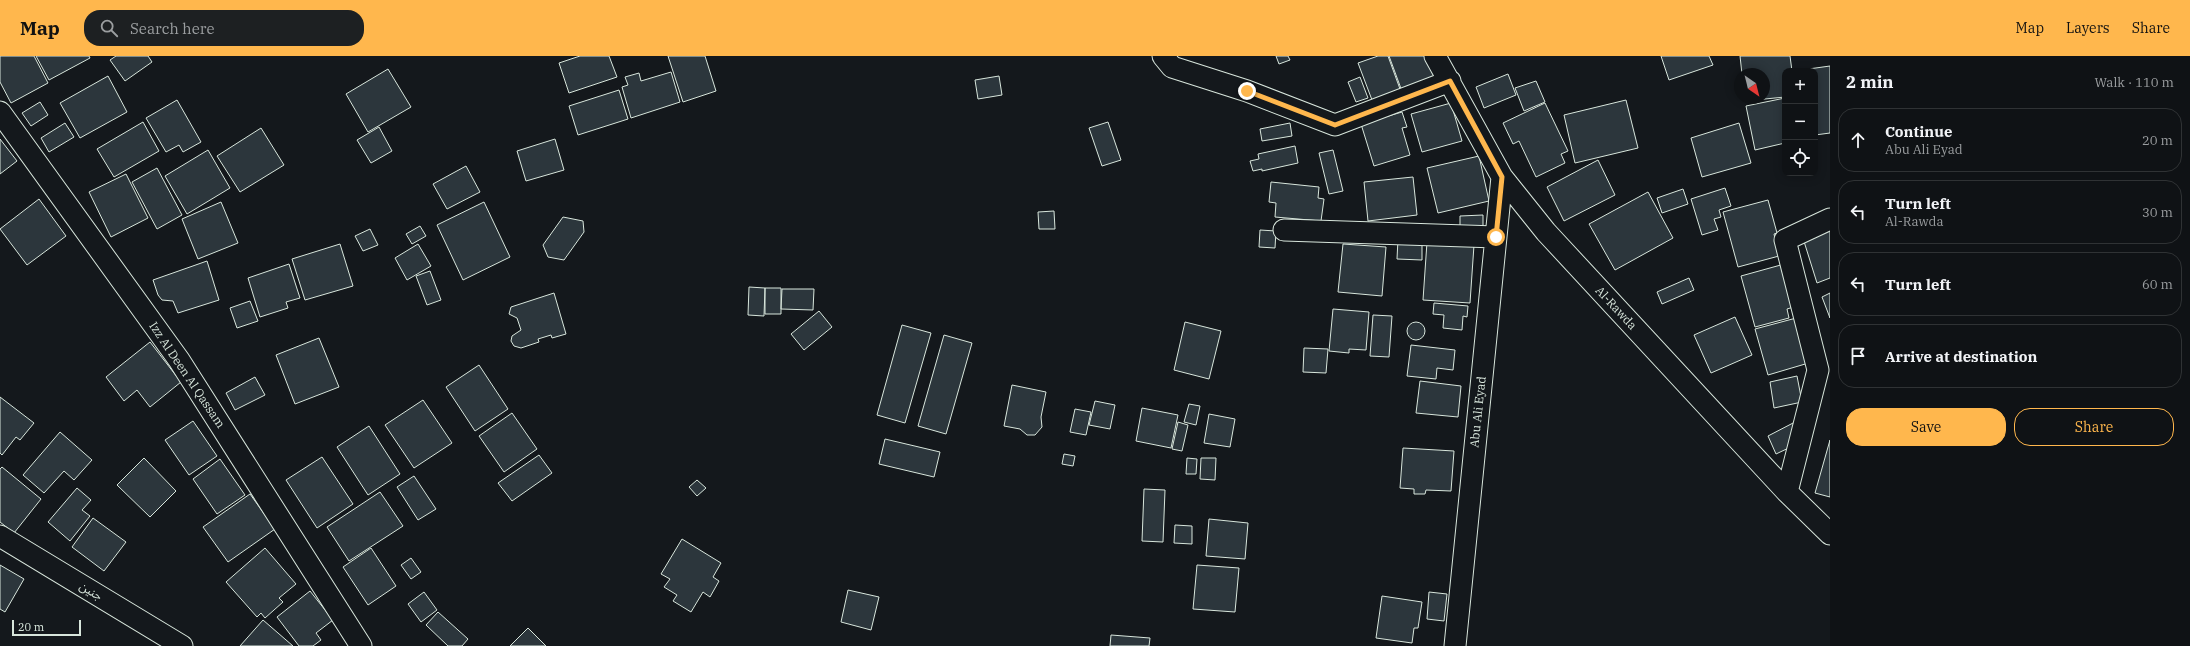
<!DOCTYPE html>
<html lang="en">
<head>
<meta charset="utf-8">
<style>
  :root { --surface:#0f1215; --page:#1d2022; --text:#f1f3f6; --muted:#9b9ea0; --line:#2f3234; --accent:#ffb74d }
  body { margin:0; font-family:"IBM Plex Serif","Noto Sans Arabic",serif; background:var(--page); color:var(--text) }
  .controls { position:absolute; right:12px; top:12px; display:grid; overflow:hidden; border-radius:8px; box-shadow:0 2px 10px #0003 }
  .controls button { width:36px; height:36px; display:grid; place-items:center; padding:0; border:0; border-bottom:1px solid var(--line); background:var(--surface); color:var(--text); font:20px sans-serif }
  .compass { position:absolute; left:1734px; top:12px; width:36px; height:36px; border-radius:50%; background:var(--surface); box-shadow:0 2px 10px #0003; rotate:145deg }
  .scale { position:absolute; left:12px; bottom:10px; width:69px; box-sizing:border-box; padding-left:4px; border:2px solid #d8e6dc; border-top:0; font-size:11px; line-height:14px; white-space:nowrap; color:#d8e6dc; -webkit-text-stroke:3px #14181c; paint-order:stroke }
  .stop { position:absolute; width:12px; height:12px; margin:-9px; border:3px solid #ffb74d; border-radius:50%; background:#fff }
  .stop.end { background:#ffb74d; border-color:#fff; box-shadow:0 1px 4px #0008 }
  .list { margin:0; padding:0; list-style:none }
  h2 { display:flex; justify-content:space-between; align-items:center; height:52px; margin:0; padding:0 16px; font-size:17px }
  h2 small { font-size:13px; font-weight:400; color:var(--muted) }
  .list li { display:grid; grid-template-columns:26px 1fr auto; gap:12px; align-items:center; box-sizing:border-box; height:64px; margin:0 8px 8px; padding:0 8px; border:1px solid var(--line); border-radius:16px }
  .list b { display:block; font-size:15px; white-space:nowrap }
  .list p { margin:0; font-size:13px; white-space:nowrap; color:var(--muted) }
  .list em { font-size:13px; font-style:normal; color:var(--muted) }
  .actions { display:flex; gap:8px; padding:12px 16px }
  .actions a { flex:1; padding:9px 0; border:1px solid var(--accent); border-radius:16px; text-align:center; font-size:14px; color:var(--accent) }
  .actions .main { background:var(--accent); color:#111 }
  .icon { flex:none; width:22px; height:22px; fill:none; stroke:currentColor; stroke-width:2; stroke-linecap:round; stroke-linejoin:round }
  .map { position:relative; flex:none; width:1830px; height:590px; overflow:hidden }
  header { display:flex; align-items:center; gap:24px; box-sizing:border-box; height:56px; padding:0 20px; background:var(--accent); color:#111 }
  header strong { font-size:19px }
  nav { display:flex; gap:22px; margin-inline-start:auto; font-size:14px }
  .search { width:280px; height:36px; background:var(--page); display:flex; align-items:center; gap:10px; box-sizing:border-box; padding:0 14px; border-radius:16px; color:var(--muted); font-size:15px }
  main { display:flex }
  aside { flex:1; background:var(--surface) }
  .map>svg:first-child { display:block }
</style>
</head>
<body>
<header>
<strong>Map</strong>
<div class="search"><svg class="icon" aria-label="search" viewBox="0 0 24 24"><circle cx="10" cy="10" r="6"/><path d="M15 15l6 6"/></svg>Search here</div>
<nav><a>Map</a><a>Layers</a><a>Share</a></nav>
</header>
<main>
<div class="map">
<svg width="1830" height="590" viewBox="0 0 1830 590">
  <rect width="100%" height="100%" fill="#14181c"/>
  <path fill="#2c363c" stroke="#d8e6dc" d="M0 0H34L48 27 11 47 0 26Z
    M36 0H89L90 2 49 24Z
    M116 0H148L152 6 125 25 110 4Z
    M580 0H609L617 21 569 37 559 7Z
    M668 0H705L716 35 683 46Z
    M1276 0H1288L1290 4 1279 8Z
    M1378 0H1388L1400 33 1372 44 1358 7Z
    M1389 0H1427L1439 24 1403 38Z
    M1661 0H1709L1713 9 1669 24Z
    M1740 0H1790L1792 15H1785V41L1745 45 1744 42H1764V18H1742Z
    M1830 10V77L1815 79V15H1794Z
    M388 13 411 51 368 76 346 38Z
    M671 16 680 46 631 62 622 31 628 29 625 21 639 17 641 25Z
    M1508 18 1516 39 1484 52 1476 31Z
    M108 20 127 56 80 82 60 47Z
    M999 20 1002 39 978 43 975 24Z
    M1360 21 1368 42 1356 46 1348 26Z
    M1536 25 1545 46 1524 55 1515 32Z
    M619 34 628 63 578 79 569 50Z
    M1785 42V87L1755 94 1746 50Z
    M177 44 201 86 183 96 179 89 166 96 146 62Z
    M1626 44 1638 92 1575 107 1564 59Z
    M40 46 48 59 31 70 22 57Z
    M1451 47 1462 85 1422 96 1411 58Z
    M1545 47 1568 95 1561 98 1565 107 1536 121 1519 85 1513 88 1503 67Z
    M1402 56 1407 71 1402 72 1410 99 1374 110 1361 68Z
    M143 66 159 95 114 121 97 93Z
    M1108 66 1121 104 1102 110 1089 72Z
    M65 67 74 81 49 96 41 82Z
    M1290 67 1292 80 1262 85 1260 73Z
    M1739 67 1751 107 1702 121 1691 82Z
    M379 71 392 95 371 107 357 84Z
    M261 72 284 109 240 136 217 100Z
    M0 83 17 105 0 118Z
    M555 83 564 114 526 125 517 95Z
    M1295 90 1298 107 1262 115V113L1253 115 1250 105 1259 103 1258 98Z
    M208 94 230 132 187 158 165 120Z
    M1333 94 1343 135 1329 138 1319 97Z
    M1479 100 1489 145 1438 157 1427 112Z
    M1598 104 1615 139 1564 165 1547 131Z
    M466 110 480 136 447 153 433 128Z
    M157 112 182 159 157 173 132 126Z
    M126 118 148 162 111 181 89 136Z
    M1413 121 1417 159 1368 165 1364 126Z
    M1271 126 1319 131 1318 142 1324 143 1321 165 1275 161 1276 147 1269 146Z
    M1725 132 1731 150 1719 154 1721 161 1714 163 1718 174 1702 179 1691 143Z
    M1683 133 1688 148 1662 157 1657 142Z
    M1648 136 1673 182 1615 214 1589 168Z
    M39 143 66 180 27 209 0 173Z
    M1768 144 1777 177 1774 178 1779 200 1738 211 1723 156Z
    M221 146 238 187 198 203 182 163Z
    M484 146 510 201 463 224 437 169Z
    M1054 155 1055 173H1039L1038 156Z
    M1483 159V173L1460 174V160Z
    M563 161 583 165 584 176 564 204 548 201 543 189Z
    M1830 169V222L1817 227 1802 179Z
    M420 170 426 180 412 188 406 178Z
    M370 173 378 189 363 195 355 180Z
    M1260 174 1276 175 1275 192 1259 191Z
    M1398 183H1422V204L1397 203Z
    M1427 186 1474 189 1470 247 1423 244Z
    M340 188 353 230 305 244 292 203Z
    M418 188 431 210 407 224 395 202Z
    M1343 188 1386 191 1382 240 1338 236Z
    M207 205 219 244 178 257 173 245 162 244 158 239 153 224Z
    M1788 207 1800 249 1787 253 1789 262 1755 271 1741 220Z
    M289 208 300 242 286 246 288 252 260 261 248 222Z
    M430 215 441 244 427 249 416 220Z
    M1689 222 1694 234 1662 248 1657 236Z
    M749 231 765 232 764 260 748 259Z
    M765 232H781V258H765Z
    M782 233H814L813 254 781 253Z
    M554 237 566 278 552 282 551 279 538 283 539 286 521 292 514 290 511 285 512 280 521 274 517 262 509 258 511 251Z
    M1830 237V262L1822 241Z
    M250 245 258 265 237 272 230 252Z
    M1434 247 1468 250 1467 261 1463 260 1462 274 1443 272 1444 259 1433 258Z
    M1333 253 1369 256 1366 294 1349 293V297L1329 295Z
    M819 255 832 271 804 294 791 278Z
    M1373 259 1392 260 1389 301 1370 300Z
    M1735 261 1752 299 1711 317 1694 279Z
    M1800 261 1812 306 1768 319 1755 273Z
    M1407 275a9 9 0 1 1 18 0a9 9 0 1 1-18 0Z
    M1185 266 1221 275 1209 323 1174 314Z
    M902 269 931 277 905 367 877 359Z
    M944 279 972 287 946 378 918 370Z
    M319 282 339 331 295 348 276 299Z
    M150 286 181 326 150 351 137 334 124 345 106 321Z
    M1411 289 1455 294 1453 314 1437 312 1436 323 1407 320Z
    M1304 292 1328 293 1326 317 1303 316Z
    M479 309 508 353 475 375 446 331Z
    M1797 320 1802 346 1774 352 1770 326Z
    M255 321 265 339 235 354 226 337Z
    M1420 325 1461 330 1458 361 1416 357Z
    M1012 329 1046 336 1041 361 1042 371 1035 379H1027L1020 373 1004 370Z
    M0 341 34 367 20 384 16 381 2 399 0 397Z
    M423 344 452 387 414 412 385 369Z
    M1095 345 1115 349 1110 373 1089 369Z
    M1189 348 1200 350 1196 369 1184 366Z
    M1142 352 1178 359 1171 392 1136 385Z
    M1075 353 1091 356 1086 379 1070 376Z
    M512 357 537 393 504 416 479 380Z
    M1209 358 1235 363 1230 391 1204 387Z
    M193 365 217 400 189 419 165 384Z
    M1178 366 1188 369 1182 395 1172 393Z
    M1795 366V389L1776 398 1768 380Z
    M369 370 400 418 368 439 337 391Z
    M60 376 92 404 74 424 64 415 44 437 23 419Z
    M885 383 940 396 934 421 879 408Z
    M1830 384V441L1815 437Z
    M1403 392 1454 395 1451 435 1426 434 1425 438H1414V433L1400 432Z
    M1064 398 1075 400 1073 410 1062 408Z
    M539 399 552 417 512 445 498 427Z
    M322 401 353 448 317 472 286 424Z
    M144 402 176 435 150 461 117 429Z
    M1187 402 1197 403 1196 418H1186Z
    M1201 402H1216L1215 424 1200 423Z
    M220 403 245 439 217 458 193 423Z
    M2 411 41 443 14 477 0 466V413Z
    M414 420 436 453 418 464 397 431Z
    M697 424 706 432 697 440 689 431Z
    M77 432 91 444 82 454 90 460 70 485 48 466Z
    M1144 433 1165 434 1163 486 1142 485Z
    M380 436 403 470 349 505 327 471Z
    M250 438 275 473 228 506 203 471Z
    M93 462 126 486 104 515 72 491Z
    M1209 463 1248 467 1245 503 1206 500Z
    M1175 469 1192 470V488L1174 487Z
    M682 483 721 507 713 521 719 525 710 541 703 536 691 556 673 545 677 539 664 531 670 523 661 518Z
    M265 492 296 528 279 542 283 546 265 562 261 557 257 561 226 526Z
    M371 492 396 530 368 549 343 511Z
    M411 502 421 516 411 523 401 509Z
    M0 509 24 523 5 556 0 553Z
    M1197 509 1239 512 1235 556 1193 553Z
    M848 534 879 541 871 574 841 566Z
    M310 535 333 564 316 577 321 584 313 590H299L277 561Z
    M424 536 437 554 421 566 408 548Z
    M1429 536 1447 538 1444 565 1427 563Z
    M1382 540 1422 546 1418 572H1414L1412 587 1376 582Z
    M438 556 468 583 462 590H448L426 569Z
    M263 564 293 590H240Z
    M528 572 546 590H510Z
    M1111 579 1150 582 1149 590H1110Z"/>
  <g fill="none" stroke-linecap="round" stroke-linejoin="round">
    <g stroke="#d8e6dc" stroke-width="23">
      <path id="minor" d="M1163 0 1172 11 1247 35 1335 69 1450 25
        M1435 0 1502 121 1546 176 1787 436 1830 478
        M0 56 179 304 361 590
        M1284 174 1496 181
        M1787 436 1818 314 1785 184 1830 163
        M0 480 182 590
        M1455 590 1502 121"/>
    </g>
    <use href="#minor" stroke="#14181c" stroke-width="21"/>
  </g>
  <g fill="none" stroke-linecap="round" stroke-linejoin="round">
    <path stroke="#ffb74d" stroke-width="5" d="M1247 35 1335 69 1450 25 1502 121 1496 181"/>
  </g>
  <g text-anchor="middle" stroke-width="3" stroke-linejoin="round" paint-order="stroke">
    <g font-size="12" fill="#d8e6dc" stroke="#14181c">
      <text transform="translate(1616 252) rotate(47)" y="4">Al-Rawda</text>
      <text transform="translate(187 319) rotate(56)" y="4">Izz Al Deen Al Qassam</text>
      <text transform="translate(1478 356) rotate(-84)" y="4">Abu Ali Eyad</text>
      <text transform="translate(91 535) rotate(31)" y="4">جنين</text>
    </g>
  </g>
</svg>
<div class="controls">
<button>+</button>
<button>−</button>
<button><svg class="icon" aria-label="locate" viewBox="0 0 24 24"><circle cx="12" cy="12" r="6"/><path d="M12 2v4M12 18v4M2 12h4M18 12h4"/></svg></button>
</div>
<svg class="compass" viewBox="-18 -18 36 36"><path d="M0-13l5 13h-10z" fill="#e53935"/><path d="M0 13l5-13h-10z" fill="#9b9ea0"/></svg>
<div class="scale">20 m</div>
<div class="stop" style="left:1496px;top:181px"></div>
<div class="stop end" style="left:1247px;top:35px"></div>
</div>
<aside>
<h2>2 min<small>Walk · 110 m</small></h2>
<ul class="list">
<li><svg class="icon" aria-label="ahead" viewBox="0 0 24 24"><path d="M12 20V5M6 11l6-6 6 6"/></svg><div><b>Continue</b><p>Abu Ali Eyad</p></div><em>20 m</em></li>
<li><svg class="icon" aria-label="left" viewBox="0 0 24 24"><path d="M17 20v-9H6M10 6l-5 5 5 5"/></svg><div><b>Turn left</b><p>Al-Rawda</p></div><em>30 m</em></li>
<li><svg class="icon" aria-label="left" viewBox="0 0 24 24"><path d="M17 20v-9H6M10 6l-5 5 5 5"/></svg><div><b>Turn left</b></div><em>60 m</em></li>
<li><svg class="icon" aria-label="arrive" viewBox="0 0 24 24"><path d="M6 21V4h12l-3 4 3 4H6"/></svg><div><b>Arrive at destination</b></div></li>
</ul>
<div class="actions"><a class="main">Save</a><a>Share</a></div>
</aside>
</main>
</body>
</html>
